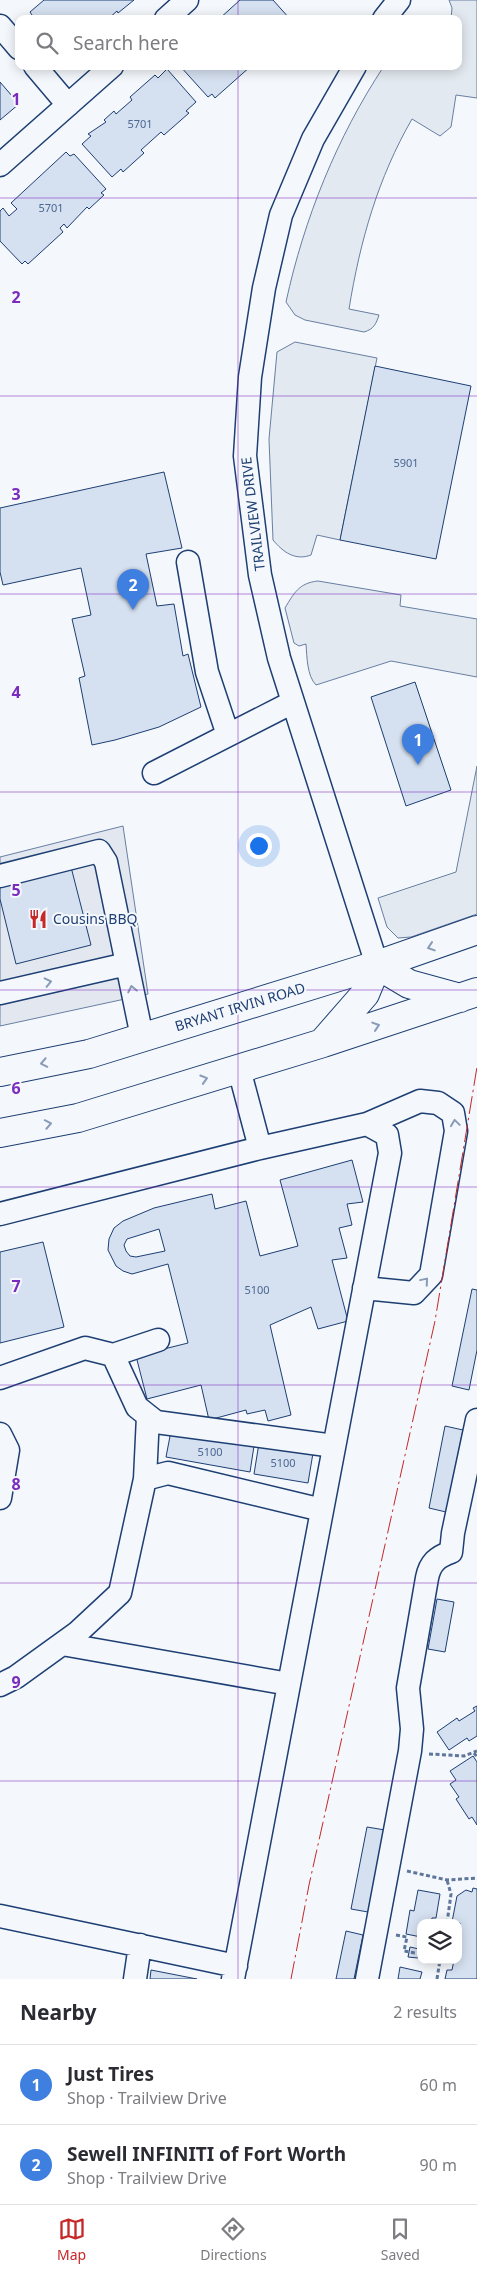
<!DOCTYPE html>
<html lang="en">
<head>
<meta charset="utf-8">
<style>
  :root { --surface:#fff; --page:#f2f2f3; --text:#2b2b33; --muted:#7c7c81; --line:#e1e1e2; --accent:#c62828 }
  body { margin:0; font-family:"Noto Sans",sans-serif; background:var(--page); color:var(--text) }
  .controls { position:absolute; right:15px; bottom:15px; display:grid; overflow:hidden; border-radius:10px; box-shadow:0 2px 12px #0003 }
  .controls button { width:45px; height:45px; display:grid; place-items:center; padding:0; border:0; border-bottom:1px solid var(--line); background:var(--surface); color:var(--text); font:25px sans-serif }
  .you { position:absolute; left:258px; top:845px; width:18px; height:18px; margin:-12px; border:4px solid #fff; border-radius:50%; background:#1a73e8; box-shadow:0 0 0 8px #1a73e833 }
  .badge { display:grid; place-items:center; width:32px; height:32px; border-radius:50%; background:var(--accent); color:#fff; font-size:16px; font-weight:700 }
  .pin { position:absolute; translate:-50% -41px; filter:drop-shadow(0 1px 2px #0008) }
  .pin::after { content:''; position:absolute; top:26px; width:18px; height:15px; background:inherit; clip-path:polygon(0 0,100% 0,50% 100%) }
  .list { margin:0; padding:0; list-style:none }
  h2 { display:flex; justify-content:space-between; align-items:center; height:65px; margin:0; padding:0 20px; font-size:21px }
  h2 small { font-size:16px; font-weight:400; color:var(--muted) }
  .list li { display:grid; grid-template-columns:32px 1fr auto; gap:15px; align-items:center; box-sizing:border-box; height:80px; padding:0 20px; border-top:1px solid var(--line) }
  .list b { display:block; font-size:19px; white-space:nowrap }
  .list p { margin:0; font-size:16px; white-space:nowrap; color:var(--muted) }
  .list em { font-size:16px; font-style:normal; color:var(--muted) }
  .icon { flex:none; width:28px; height:28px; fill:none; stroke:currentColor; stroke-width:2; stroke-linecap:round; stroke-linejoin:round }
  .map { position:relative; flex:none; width:477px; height:1979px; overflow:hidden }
  .search { position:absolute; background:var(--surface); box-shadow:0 2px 12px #0003; left:15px; right:15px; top:15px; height:55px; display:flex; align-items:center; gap:12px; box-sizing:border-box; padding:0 18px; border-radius:10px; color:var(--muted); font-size:19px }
  .sheet { height:225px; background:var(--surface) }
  nav { display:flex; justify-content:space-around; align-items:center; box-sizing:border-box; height:70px; border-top:1px solid var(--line); background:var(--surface); font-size:14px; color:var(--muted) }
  nav a { display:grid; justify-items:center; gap:2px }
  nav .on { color:var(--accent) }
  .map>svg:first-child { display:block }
</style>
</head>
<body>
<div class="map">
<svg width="477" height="1979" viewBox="0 0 477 1979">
  <rect width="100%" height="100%" fill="#f4f7fb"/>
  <path fill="#e3e9f0" stroke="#687fa3" d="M449 0H477V98L456 95 451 127 440 136 412 119C378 178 360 241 349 309L379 315C376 324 374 329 364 332L305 320 295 315 286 302C304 219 337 137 384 66H458V19H451L452 8Z
    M295 342 377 358 340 540 317 535 311 555C295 561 283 552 273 540L269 439 277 352Z
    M318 581 401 595 400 606 477 619V677L391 661 316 685C307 676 307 657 306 644L299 646 294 643 285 608C294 593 299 583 318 581Z
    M477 766V914L411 937 398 938 387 927 378 898 456 872Z"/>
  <path fill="#e3e8f0" stroke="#687fa3" d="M123 826 148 994 0 1026V857Z"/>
  <path fill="#d5e0f0" stroke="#1d3f73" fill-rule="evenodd" d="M44 0H134L118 13 117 11 108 19H29L32 15 30 12Z
    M240 0H273L290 19H219Z
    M180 66H251L215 98 212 94 208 97Z
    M167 69 196 102 186 111 189 113 164 135 161 132 141 150 144 153 123 172 121 169 112 177 82 144 91 136 88 134 106 122 104 120 114 111 116 114 132 100 130 97 155 75 158 78Z
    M0 82 19 104 0 120Z
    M66 152 70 156 74 154 106 189 101 193 104 195 89 209 87 207 67 228 64 224 60 228 63 232 28 264 25 261 22 264 0 241V211L3 208 9 216 17 209 11 203Z
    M375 366 471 386 436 559 340 540Z
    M164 472 182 548 146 554 157 606 174 604 183 656 188 654 201 707 159 727 115 740 92 745 79 678 85 676 72 619 91 615 81 568 3 585 0 572V508Z
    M415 682 451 790 406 806 371 697Z
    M71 867 91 945 16 964 0 899V880Z
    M352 1160 363 1202 347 1204 352 1225 339 1228 347 1258 332 1260 348 1321 318 1329 311 1307 270 1325 291 1415 268 1421 265 1410 247 1414 246 1410 209 1420 201 1385 147 1399 136 1356 188 1343 168 1264 132 1274 123 1271 116 1266 108 1250 109 1239 114 1228 123 1221 154 1208 212 1194 215 1209 246 1201 260 1256 298 1246 280 1180ZM159 1229 165 1251 136 1257 130 1256 126 1251 124 1245 127 1239Z
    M43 1242 64 1327 0 1343V1252Z
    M472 1289 477 1290V1350L469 1390 452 1386Z
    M445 1426 463 1430 446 1512 429 1508Z
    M171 1431 254 1446 250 1472 166 1457Z
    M259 1443 313 1453 308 1483 254 1474Z
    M437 1599 454 1602 445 1652 428 1649Z
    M477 1706V1736L469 1741 467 1738 449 1750 437 1732 457 1718 459 1721 475 1711 473 1708Z
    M473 1756 477 1762V1825L472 1817 469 1819 456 1799 459 1797 450 1784 456 1780 450 1771Z
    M367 1827 385 1830 368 1912 351 1909Z
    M473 1888 477 1889V1979H445L447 1970H452L454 1960H458L460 1923 452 1922 457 1896 466 1890 472 1892Z
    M418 1890 440 1894 436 1918H432L431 1923H421V1937L406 1934 410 1910 414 1911Z
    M346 1931 363 1935 354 1979H336Z
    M410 1947 419 1949 418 1958 408 1957Z
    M400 1967 422 1972 420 1979H398Z
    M151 1970 197 1979H150Z"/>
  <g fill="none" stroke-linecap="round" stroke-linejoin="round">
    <g stroke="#1d3f73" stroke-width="25">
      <path id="minor" d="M166 19 187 0
        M384 19 399 0
        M0 26 19 48
        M35 66 68 105
        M355 66 313 139 281 215 264 288 250 377 245 456 260 575 279 658 377 965
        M0 165 112 66
        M188 562 207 672 228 735
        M154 773 293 702
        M0 876 99 851 106 862 142 1037
        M0 993 127 964
        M0 1214 260 1148
        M364 1288 414 1293 431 1275 456 1131 453 1113 438 1103 420 1101 367 1124
        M113 1355 158 1340
        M0 1378 85 1348 113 1355 137 1407 156 1422 334 1446
        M0 1434 8 1450 0 1498
        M145 1479 148 1416
        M62 1644 289 1684
        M0 1685 16 1677 77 1633 120 1593 145 1479 168 1473 322 1510
        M0 1916 236 1966
        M135 1979 140 1945
        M233 1979 390 1153 387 1135 367 1124 260 1148 239 1069
        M367 1979 410 1751 412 1729 408 1688 427 1578C430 1563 437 1557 451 1552L453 1533 477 1420"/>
    </g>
    <g stroke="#1d3f73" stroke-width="30">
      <path id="major" d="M324 1041 365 994 377 965 409 984 460 998
        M0 1072 89 1054 377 965 477 930
        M0 1133 78 1118 323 1043 477 992"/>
    </g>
    <path stroke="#5e769c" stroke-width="3" stroke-dasharray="4 2.5" stroke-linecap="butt" d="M474 1753 477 1757
      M429 1754 464 1756 477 1751
      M407 1871 447 1880 477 1878
      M447 1923 451 1894 447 1880
      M396 1935 407 1937 404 1951 421 1954
      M437 1979 440 1960"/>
    <use href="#minor" stroke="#f4f7fb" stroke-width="22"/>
    <use href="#major" stroke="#f4f7fb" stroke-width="28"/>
    <path stroke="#c62828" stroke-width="1" stroke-dasharray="18 4 2.5 4" stroke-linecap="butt" d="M291 1979 309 1885 435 1321 477 1067"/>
  </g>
  <defs><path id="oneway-chevron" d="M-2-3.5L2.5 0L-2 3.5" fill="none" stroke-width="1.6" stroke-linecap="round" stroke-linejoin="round" transform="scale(1.25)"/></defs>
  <g stroke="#889bb7">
    <use href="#oneway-chevron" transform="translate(431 947) rotate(162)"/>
    <use href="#oneway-chevron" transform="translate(48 982) rotate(-13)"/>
    <use href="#oneway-chevron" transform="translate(132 989) rotate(-102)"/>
    <use href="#oneway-chevron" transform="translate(376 1026) rotate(-18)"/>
    <use href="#oneway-chevron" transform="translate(44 1063) rotate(169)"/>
    <use href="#oneway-chevron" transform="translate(204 1079) rotate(-17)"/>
    <use href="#oneway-chevron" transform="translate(455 1123) rotate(-98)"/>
    <use href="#oneway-chevron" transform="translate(48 1124) rotate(-11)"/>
    <use href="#oneway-chevron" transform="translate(425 1281) rotate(-50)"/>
  </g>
  <path fill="none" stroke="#7b2cbf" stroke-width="1" stroke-opacity="0.55" d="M238 0V19M238 66V1979M0 198H477M0 396H477M0 594H477M0 792H477M0 990H477M0 1187H477M0 1385H477M0 1583H477M0 1781H477"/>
  <defs>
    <g id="restaurant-bare" transform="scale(1.5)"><path d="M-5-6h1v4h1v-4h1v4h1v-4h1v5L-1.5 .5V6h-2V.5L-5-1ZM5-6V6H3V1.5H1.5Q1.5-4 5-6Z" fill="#c62828" stroke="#f4f7fb" stroke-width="2.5" paint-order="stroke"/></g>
  </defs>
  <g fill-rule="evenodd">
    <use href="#restaurant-bare" x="38" y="919"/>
  </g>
  <g text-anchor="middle" stroke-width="4" stroke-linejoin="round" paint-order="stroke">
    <g font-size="11" fill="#4b6792">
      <text x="140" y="128">5701</text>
      <text x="51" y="212">5701</text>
      <text x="406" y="467">5901</text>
      <text x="257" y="1294">5100</text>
      <text x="210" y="1456">5100</text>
      <text x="283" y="1467">5100</text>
    </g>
    <g font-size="14" fill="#1d3f73" stroke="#f4f7fb">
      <text transform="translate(253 514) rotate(-97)" y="5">TRAILVIEW DRIVE</text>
      <text transform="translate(240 1007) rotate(-17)" y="5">BRYANT IRVIN ROAD</text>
    </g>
    <g font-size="14" fill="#1d3f73" stroke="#f4f7fb" text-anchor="start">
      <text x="53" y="924">Cousins BBQ</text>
    </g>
  </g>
  <g font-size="16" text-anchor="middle" font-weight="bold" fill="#7b2cbf" stroke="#f4f7fb" stroke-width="4" stroke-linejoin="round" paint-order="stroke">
    <text x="16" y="105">1</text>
    <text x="16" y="303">2</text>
    <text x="16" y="500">3</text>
    <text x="16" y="698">4</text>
    <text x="16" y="896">5</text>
    <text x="16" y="1094">6</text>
    <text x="16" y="1292">7</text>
    <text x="16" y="1490">8</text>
    <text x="16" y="1688">9</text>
  </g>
</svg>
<div class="controls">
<button><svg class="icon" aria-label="layers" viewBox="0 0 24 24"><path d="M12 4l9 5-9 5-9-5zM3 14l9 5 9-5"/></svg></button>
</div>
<div class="you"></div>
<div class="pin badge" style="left:418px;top:765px;background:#3f7fe0">1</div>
<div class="pin badge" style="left:133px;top:610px;background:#3f7fe0">2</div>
<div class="search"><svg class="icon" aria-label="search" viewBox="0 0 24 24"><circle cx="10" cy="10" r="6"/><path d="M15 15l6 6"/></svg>Search here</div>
</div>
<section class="sheet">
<h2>Nearby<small>2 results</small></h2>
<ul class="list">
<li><span class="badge" style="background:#3f7fe0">1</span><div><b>Just Tires</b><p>Shop · Trailview Drive</p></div><em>60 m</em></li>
<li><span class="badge" style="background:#3f7fe0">2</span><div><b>Sewell INFINITI of Fort Worth</b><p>Shop · Trailview Drive</p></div><em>90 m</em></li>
</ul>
</section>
<nav>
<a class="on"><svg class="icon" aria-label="map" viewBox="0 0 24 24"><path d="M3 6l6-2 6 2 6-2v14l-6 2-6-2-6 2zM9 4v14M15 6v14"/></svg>Map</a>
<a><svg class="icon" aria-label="directions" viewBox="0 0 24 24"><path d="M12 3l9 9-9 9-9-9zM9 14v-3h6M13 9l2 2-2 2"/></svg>Directions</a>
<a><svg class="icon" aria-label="saved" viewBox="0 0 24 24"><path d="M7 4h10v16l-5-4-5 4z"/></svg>Saved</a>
</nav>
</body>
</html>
